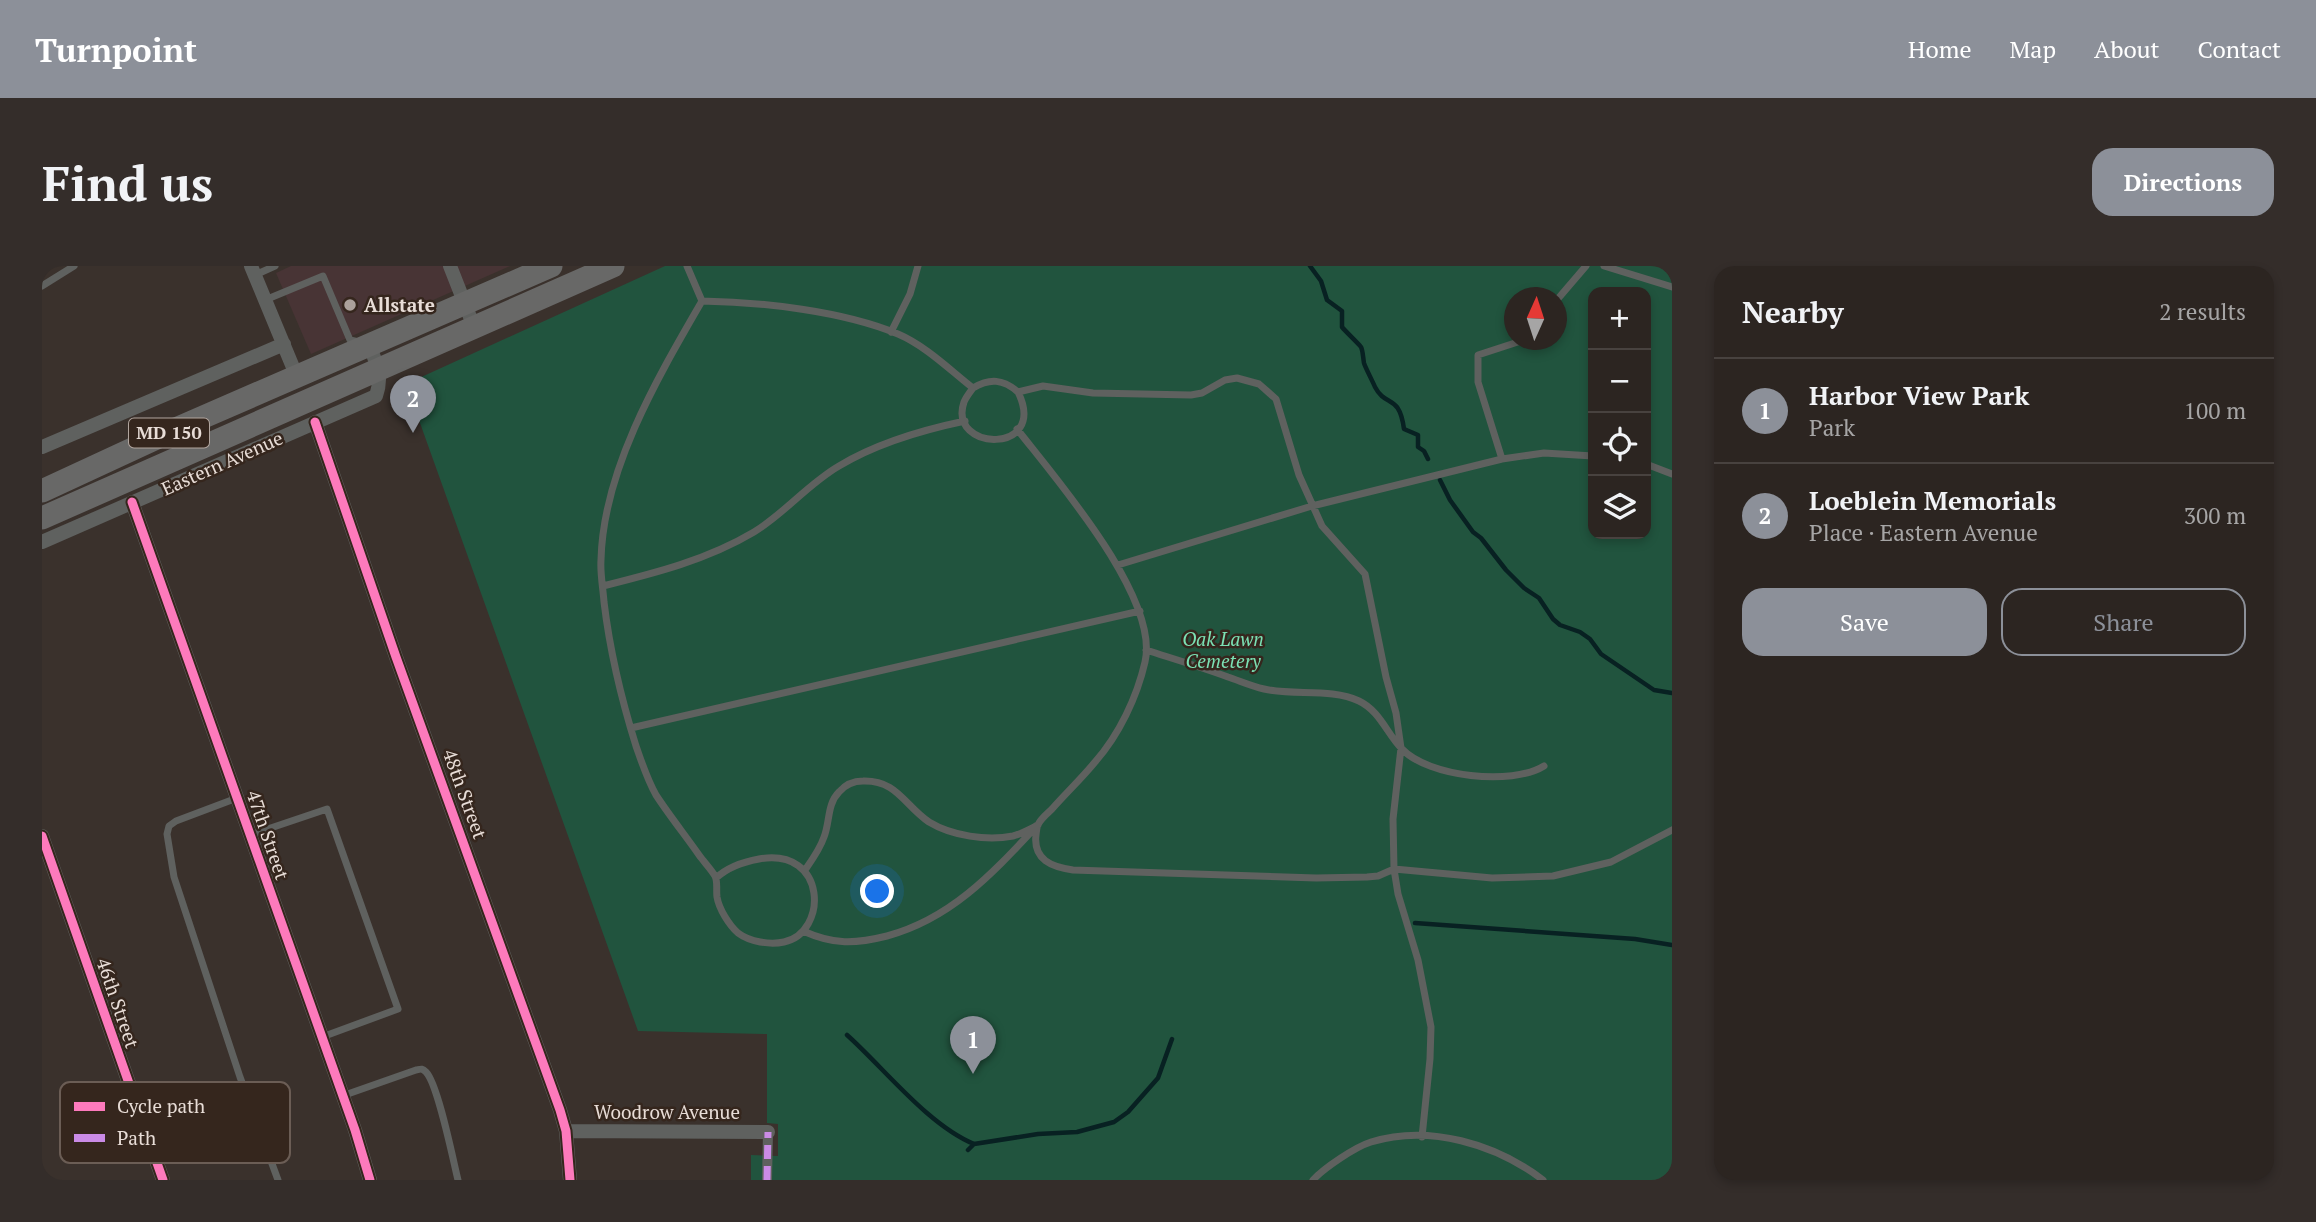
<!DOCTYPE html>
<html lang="en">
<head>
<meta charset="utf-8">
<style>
  :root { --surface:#2c2521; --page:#342d2a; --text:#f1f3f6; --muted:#a6a5a5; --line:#48423f; --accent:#8c9099 }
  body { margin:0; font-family:"PT Serif",serif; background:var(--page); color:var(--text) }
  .controls { position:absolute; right:21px; top:21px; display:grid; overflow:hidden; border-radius:14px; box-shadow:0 4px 10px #0003 }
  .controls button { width:63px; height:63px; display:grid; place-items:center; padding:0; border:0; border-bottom:2px solid var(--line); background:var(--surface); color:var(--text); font:35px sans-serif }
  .compass { position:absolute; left:1462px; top:21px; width:63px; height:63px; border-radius:50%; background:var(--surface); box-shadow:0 4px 10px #0003; rotate:3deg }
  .you { position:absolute; left:836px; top:626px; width:24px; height:24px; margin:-18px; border:5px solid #fff; border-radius:50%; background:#1a73e8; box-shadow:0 0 0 10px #1a73e833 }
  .badge { display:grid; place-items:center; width:46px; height:46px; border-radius:50%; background:var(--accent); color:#fff; font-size:23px; font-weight:700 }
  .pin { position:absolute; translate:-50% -58px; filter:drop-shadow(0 2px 4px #0008) }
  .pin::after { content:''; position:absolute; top:37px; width:24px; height:21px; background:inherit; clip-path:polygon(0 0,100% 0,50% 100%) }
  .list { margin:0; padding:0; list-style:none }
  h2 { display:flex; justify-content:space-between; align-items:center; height:91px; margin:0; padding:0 28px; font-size:30px }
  h2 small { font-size:23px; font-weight:400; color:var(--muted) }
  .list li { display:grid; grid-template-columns:46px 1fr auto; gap:21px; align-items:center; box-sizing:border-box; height:105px; padding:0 28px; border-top:2px solid var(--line) }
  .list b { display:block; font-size:26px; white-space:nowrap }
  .list p { margin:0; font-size:23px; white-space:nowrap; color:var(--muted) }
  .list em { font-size:23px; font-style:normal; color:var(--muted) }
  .actions { display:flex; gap:14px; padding:21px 28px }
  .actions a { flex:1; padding:16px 0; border:2px solid var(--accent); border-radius:21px; text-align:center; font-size:24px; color:var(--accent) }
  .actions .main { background:var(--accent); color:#fff }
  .icon { flex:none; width:38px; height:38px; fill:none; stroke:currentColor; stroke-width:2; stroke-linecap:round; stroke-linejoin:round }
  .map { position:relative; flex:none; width:1630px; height:914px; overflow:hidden; border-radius:21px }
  header { display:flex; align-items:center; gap:42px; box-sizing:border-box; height:98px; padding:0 35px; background:var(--accent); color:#fff }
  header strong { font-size:33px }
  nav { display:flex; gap:38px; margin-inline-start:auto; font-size:24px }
  .intro { display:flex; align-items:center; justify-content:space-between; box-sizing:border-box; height:168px; padding:0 42px }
  h1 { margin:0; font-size:49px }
  .button { padding:18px 32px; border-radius:21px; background:var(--accent); color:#fff; font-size:24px; font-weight:700 }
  main { display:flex; gap:42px; padding:0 42px }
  aside { flex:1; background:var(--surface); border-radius:21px; box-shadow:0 4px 10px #0003 }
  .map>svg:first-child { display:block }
</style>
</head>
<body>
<header>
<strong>Turnpoint</strong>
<nav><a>Home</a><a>Map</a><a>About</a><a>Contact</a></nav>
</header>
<div class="intro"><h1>Find us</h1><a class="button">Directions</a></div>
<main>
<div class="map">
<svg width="1630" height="914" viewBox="0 0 1630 914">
  <rect width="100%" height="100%" fill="#3a312c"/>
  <path fill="#483435" d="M249 0H468L269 88 234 7Z"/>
  <path fill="#21543e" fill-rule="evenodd" d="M623 0H1630V914H709V889L736 890V858L725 857V768L596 765 364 118ZM1551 26H1604V268H1551ZM1472 32H1514V74H1472Z"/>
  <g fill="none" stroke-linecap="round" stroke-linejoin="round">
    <path stroke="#082122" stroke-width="4.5" d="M1268 0 1279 15 1285 34 1300 45V61C1304 66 1316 77 1319 81 1321 85 1321 92 1322 97 1323 101 1331 116 1333 121 1344 142 1357 127 1362 163L1376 169V181L1382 185 1386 193
      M1398 214 1408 234 1431 266 1439 272 1464 304 1482 322 1497 332 1511 353 1518 359 1538 366 1548 373 1559 388 1612 424 1630 427
      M1373 657 1593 673 1630 679
      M805 769C842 802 886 859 932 878L996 868 1035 866 1072 856 1086 846 1116 812 1130 773
      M926 884 932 878"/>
    <path stroke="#5f615f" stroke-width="7" d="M645 0 660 35C720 36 801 45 856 68 884 80 908 104 931 122 948 112 961 113 976 126L1001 120 1051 127 1149 129 1160 127 1183 114 1195 112 1217 118 1234 133 1257 209 1280 260 1323 308 1344 411 1354 447 1359 482 1351 553 1352 603 1356 628 1376 694 1389 761 1388 793 1380 871
      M1562 0 1630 21
      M213 9 233 0
      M0 20 32 0
      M223 34 281 10 308 74 317 76
      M660 35C616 111 561 204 559 294 558 307 561 322 562 336 568 386 579 432 594 480 600 497 605 513 614 529 627 549 643 569 657 589 662 596 669 603 673 610 676 616 674 624 675 631 677 643 687 659 696 667 708 676 728 679 742 676 786 667 786 581 717 593 700 596 686 601 674 612
      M1514 35 1544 0
      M849 66 868 28 876 0
      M931 122C928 126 924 131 922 136 905 186 1007 189 976 126
      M975 163C1014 213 1118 332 1103 396 1095 431 1077 469 1053 496 1040 512 1024 527 1010 543 1006 547 998 553 996 559 995 559 994 569 994 569 991 594 1010 601 1031 604L1274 612 1325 611 1336 610 1352 603 1450 612 1511 610 1569 596 1630 564
      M1460 193 1502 187 1551 190
      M1604 198 1630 208
      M1076 299 1270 240 1460 193 1436 116V89L1482 74
      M561 320C613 307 665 294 712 266 743 247 766 218 797 200 835 177 880 164 923 155
      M1104 384C1132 393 1159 401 1186 411 1198 415 1209 420 1222 423 1252 430 1289 422 1317 435 1338 445 1345 468 1360 483 1386 511 1470 520 1502 500
      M589 462 1098 345
      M195 532 134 555 127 560 125 568 132 611 198 811 236 914
      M208 569 285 543 356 743 280 771
      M763 604C770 594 778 583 782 571 788 556 785 538 797 526 803 519 812 515 821 515 855 514 862 539 887 556 910 570 945 575 971 570 979 568 988 563 996 559
      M761 665C792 679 813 678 845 670 908 653 949 609 992 563
      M300 830 374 804C379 803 380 802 384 806 396 818 411 894 416 914
      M1271 914C1282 902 1313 881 1329 876 1387 858 1454 878 1501 914"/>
    <path stroke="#5f615f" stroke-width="10" d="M725 914 726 866"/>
    <path stroke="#5f615f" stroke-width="14" d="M209 0 255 111
      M408 0 432 61
      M273 156 354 391 518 844 524 865 528 914
      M0 181 242 78
      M90 236 313 864 328 914
      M0 276 334 130C341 110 335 98 327 79
      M0 570 121 914
      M524 865 726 866"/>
    <path stroke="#686867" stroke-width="23" d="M0 225 136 162 509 0
      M0 252 571 0"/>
    <path stroke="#ca8be6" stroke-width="7" stroke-dasharray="14 7" stroke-linecap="butt" d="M725 914 726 866"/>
    <g stroke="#35261d" stroke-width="13">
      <path id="cycleway" d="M273 156 354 391 518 844 524 865 528 914
        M90 236 313 864 328 914
        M0 570 121 914"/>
    </g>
    <use href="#cycleway" stroke="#fd7abc" stroke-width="9"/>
  </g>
  <circle fill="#aba19b" stroke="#35261d" stroke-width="2.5" cx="308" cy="39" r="7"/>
  <g text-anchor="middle" stroke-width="5" stroke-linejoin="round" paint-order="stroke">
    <rect fill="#35261d" stroke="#b2a69f" stroke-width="2" x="87" y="152.5" width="80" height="29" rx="5"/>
    <g font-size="18" font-weight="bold" fill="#e8ddd7">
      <text x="127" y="173">MD 150</text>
    </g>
    <g font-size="19" font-weight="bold" fill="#e8ddd7" stroke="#35261d" text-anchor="start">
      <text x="322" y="46">Allstate</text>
    </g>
    <g font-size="19" fill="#e8ddd7" stroke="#35261d">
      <text transform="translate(180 197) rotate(-24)" y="7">Eastern Avenue</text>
      <text transform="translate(423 528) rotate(70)" y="7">48th Street</text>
      <text transform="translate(226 569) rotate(71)" y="7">47th Street</text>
      <text transform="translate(76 737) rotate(71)" y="7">46th Street</text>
      <text x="625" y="853">Woodrow Avenue</text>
    </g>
    <g font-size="19" font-style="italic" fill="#7be1b4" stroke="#35261d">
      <text x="1181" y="380">Oak Lawn<tspan x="1181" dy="22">Cemetery</tspan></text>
    </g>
  </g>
  <rect x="18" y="816" width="230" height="81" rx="10" fill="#35261d" stroke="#6b5d55" stroke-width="2"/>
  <rect x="32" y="836" width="31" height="9" fill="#fd7abc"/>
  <rect x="32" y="868" width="31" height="8" fill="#ca8be6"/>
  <g font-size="19" fill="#e8ddd7">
    <text x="75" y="847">Cycle path</text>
    <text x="75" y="879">Path</text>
  </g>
</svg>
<div class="controls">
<button>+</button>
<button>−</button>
<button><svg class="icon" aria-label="locate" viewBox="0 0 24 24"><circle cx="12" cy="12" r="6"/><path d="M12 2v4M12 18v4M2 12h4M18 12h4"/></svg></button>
<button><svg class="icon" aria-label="layers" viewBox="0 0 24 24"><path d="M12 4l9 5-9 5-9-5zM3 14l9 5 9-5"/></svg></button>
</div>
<svg class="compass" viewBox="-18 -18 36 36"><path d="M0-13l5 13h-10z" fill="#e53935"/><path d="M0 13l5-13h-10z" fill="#a6a5a5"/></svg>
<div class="you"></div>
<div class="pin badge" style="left:931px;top:808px">1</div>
<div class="pin badge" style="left:371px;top:167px">2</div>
</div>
<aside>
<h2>Nearby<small>2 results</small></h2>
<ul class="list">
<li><span class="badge">1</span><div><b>Harbor View Park</b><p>Park</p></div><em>100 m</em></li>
<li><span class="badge">2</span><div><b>Loeblein Memorials</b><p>Place · Eastern Avenue</p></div><em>300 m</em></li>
</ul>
<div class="actions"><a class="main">Save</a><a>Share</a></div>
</aside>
</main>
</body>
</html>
